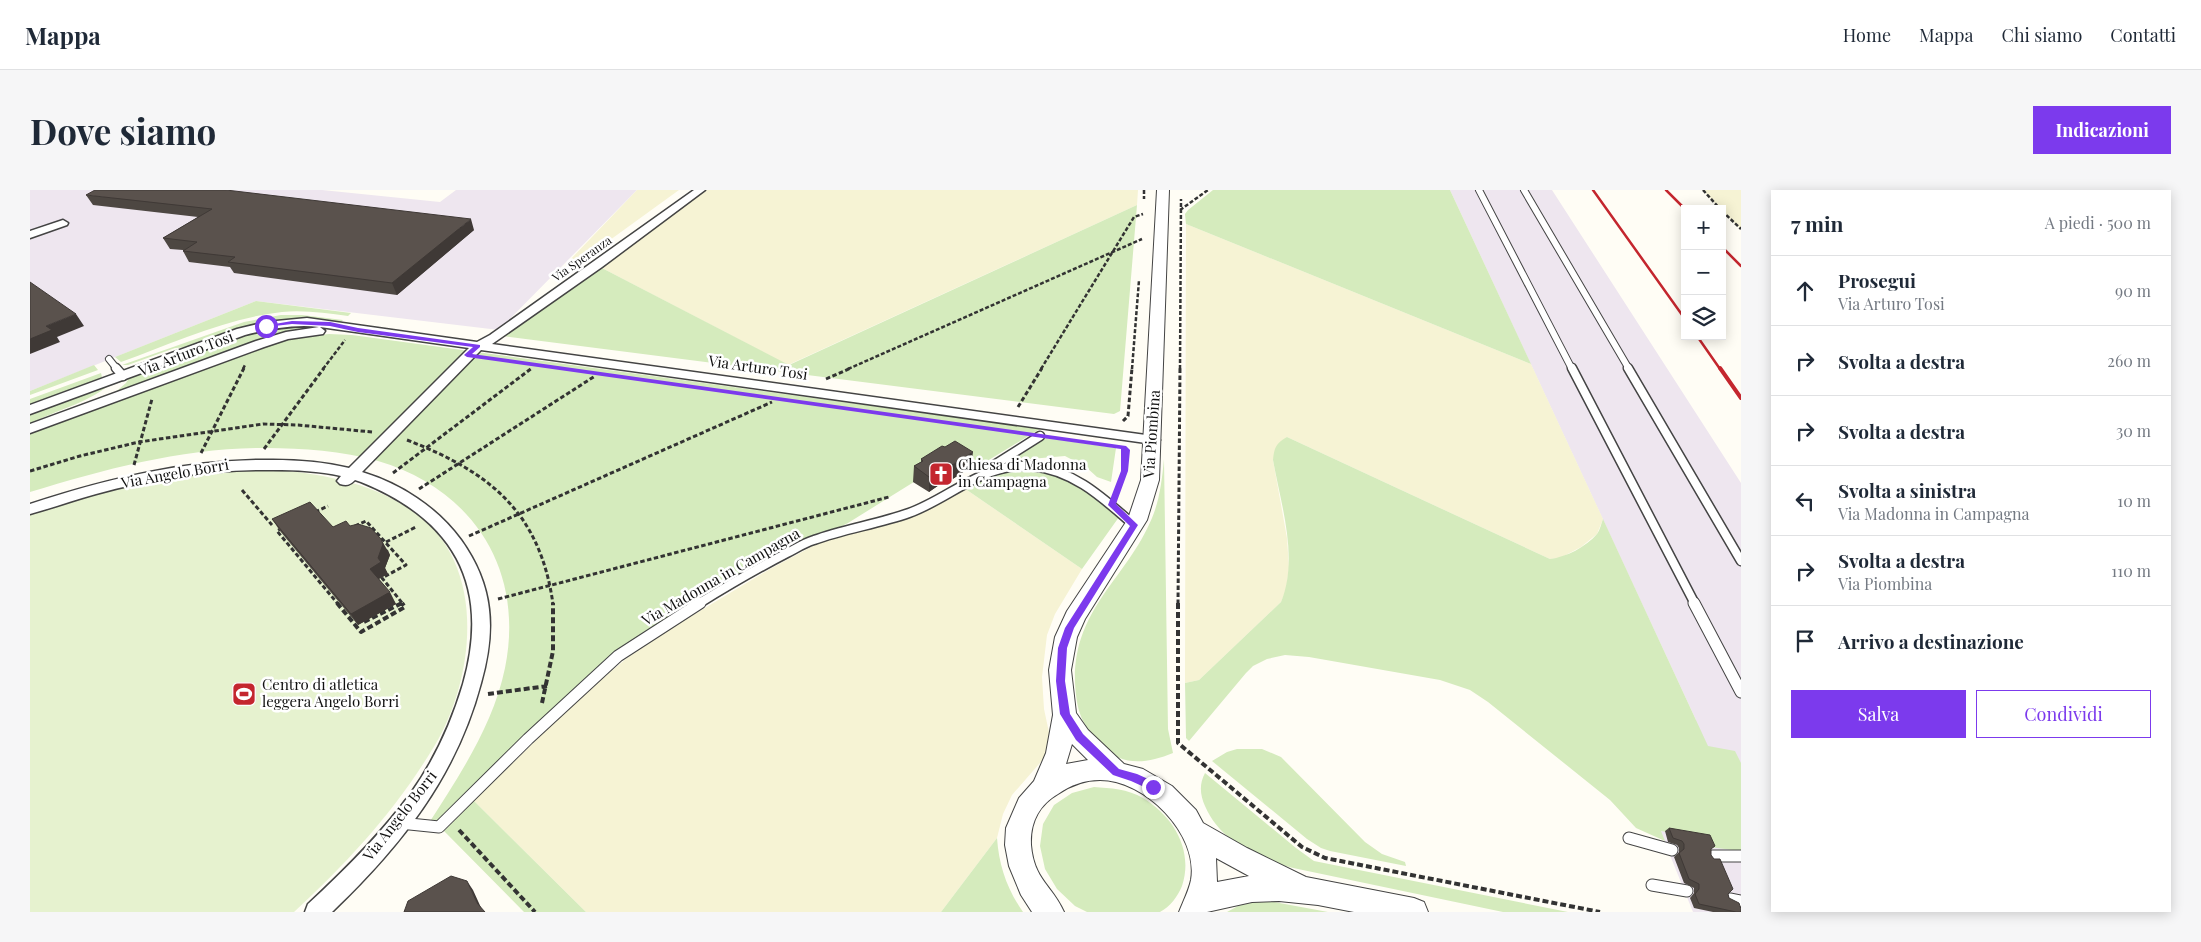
<!DOCTYPE html>
<html lang="it">
<head>
<meta charset="utf-8">
<style>
  :root { --surface:#fff; --page:#f6f6f7; --text:#1f2937; --muted:#747a83; --line:#e0e1e3; --accent:#7c3aed }
  body { margin:0; font-family:"Playfair Display",serif; background:var(--page); color:var(--text) }
  .controls { position:absolute; right:15px; top:15px; display:grid; overflow:hidden; border-radius:0px; box-shadow:0 2px 12px #0003 }
  .controls button { width:45px; height:45px; display:grid; place-items:center; padding:0; border:0; border-bottom:1px solid var(--line); background:var(--surface); color:var(--text); font:25px sans-serif }
  .stop { position:absolute; width:15px; height:15px; margin:-11px; border:4px solid #7c3aed; border-radius:50%; background:#fff }
  .stop.end { background:#7c3aed; border-color:#fff; box-shadow:0 1px 5px #0008 }
  .list { margin:0; padding:0; list-style:none }
  h2 { display:flex; justify-content:space-between; align-items:center; height:65px; margin:0; padding:0 20px; font-size:21px }
  h2 small { font-size:16px; font-weight:400; color:var(--muted) }
  .list li { display:grid; grid-template-columns:32px 1fr auto; gap:15px; align-items:center; box-sizing:border-box; height:70px; padding:0 20px; border-top:1px solid var(--line) }
  .list b { display:block; font-size:19px; white-space:nowrap }
  .list p { margin:0; font-size:16px; white-space:nowrap; color:var(--muted) }
  .list em { font-size:16px; font-style:normal; color:var(--muted) }
  .actions { display:flex; gap:10px; padding:15px 20px }
  .actions a { flex:1; padding:11px 0; border:1px solid var(--accent); border-radius:0px; text-align:center; font-size:18px; color:var(--accent) }
  .actions .main { background:var(--accent); color:#fff }
  .icon { flex:none; width:28px; height:28px; fill:none; stroke:currentColor; stroke-width:2; stroke-linecap:round; stroke-linejoin:round }
  .map { position:relative; flex:none; width:1711px; height:722px; overflow:hidden; border-radius:0px }
  header { display:flex; align-items:center; gap:30px; box-sizing:border-box; height:70px; padding:0 25px; background:var(--surface); border-bottom:1px solid var(--line) }
  header strong { font-size:24px }
  nav { display:flex; gap:28px; margin-inline-start:auto; font-size:18px }
  .intro { display:flex; align-items:center; justify-content:space-between; box-sizing:border-box; height:120px; padding:0 30px }
  h1 { margin:0; font-size:35px }
  .button { padding:12px 22px; border-radius:0px; background:var(--accent); color:#fff; font-size:18px; font-weight:700 }
  main { display:flex; gap:30px; padding:0 30px }
  aside { flex:1; background:var(--surface); border-radius:0px; box-shadow:0 2px 12px #0003 }
  .map>svg:first-child { display:block }
</style>
</head>
<body>
<header>
<strong>Mappa</strong>
<nav><a>Home</a><a>Mappa</a><a>Chi siamo</a><a>Contatti</a></nav>
</header>
<div class="intro"><h1>Dove siamo</h1><a class="button">Indicazioni</a></div>
<main>
<div class="map">
<svg width="1711" height="722" viewBox="0 0 1711 722">
  <rect width="100%" height="100%" fill="#fffdf5"/>
  <path fill="#eee6ef" d="M0 0H292L410 12 426 0H607L469 140 226 111 0 201Z
    M1420 0H1522L1711 293V722H1663L1629 638 1666 530Z"/>
  <path fill="#f6f3d4" d="M607 0H649L551 71 538 72Z
    M673 0H1108L1107 15 758 175 570 77Z
    M1673 0H1711V39L1696 25 1692 19H1690Z
    M1156 34 1501 174 1573 329 1567 344 1551 357 1530 368 1520 369 1257 247 1243 270 1257 348 1259 378 1256 400 1251 412 1169 490 1155 493Z
    M934 298 1052 379 1025 424 1017 445 1012 487 1014 519 1020 547 1016 566 982 605 973 624 967 648 911 722H556L444 611 546 511 597 468 640 439 740 379 798 348 832 339Z"/>
  <path fill="#d5ebbd" d="M1183 0H1420L1501 174 1156 34 1155 24 1158 20Z
    M1107 15 1090 221 1084 224 472 146 570 77 759 175Z
    M226 111 321 123 318 126C296 123 274 120 252 122 197 128 143 153 91 172L85 167Z
    M251 125H272L313 130 310 133 280 129 161 157 145 158 98 175H92L214 132Z
    M264 136 287 137 82 205 96 193 100 186 206 147 227 141Z
    M299 144 322 145 1010 239 944 279 924 267 818 333 730 377 588 466 409 637 397 636C429 586 463 536 475 478 495 380 443 299 348 271 312 261 273 258 236 258 156 257 76 279 0 302V243L240 154 262 148Z
    M64 175 68 180 0 205V201Z
    M71 183 72 187 66 191 0 216V209Z
    M74 196H78C55 214 26 220 0 234V223Z
    M1010 247 1086 258 1081 292 1067 287 1056 277 1035 266 1000 269 982 267Z
    M1257 247 1520 369C1536 367 1556 357 1567 344 1570 340 1571 334 1573 329L1678 556 1705 561 1711 573V661L1679 657 1675 649 1631 641 1635 651 1606 638 1580 610 1458 512 1440 500 1410 490 1279 467 1255 465 1237 469 1223 476 1216 483 1159 551 1156 548 1155 493 1169 490 1251 412C1269 368 1251 315 1243 270 1244 258 1246 253 1257 247Z
    M1134 269 1138 539 1143 563C1116 574 1091 577 1071 554 1051 533 1047 523 1045 493 1043 418 1096 390 1122 328 1130 309 1132 289 1134 269Z
    M988 280H1011L1046 292 1089 327 1052 379 934 298 966 284Z
    M1207 559H1232L1251 567 1335 652 1352 664 1375 672 1376 676 1300 661 1291 658 1277 649 1182 571 1197 562Z
    M1175 583 1266 658 1284 671 1538 722H1473L1268 679C1232 671 1190 652 1175 616 1170 605 1169 594 1175 583Z
    M1064 597C1080 598 1098 599 1113 608 1143 626 1164 660 1152 696 1148 706 1140 717 1130 722H1057L1045 716 1027 699 1015 679 1010 656 1013 634 1024 615 1042 603Z
    M444 611 556 722H494L414 641Z
    M967 648C969 676 977 699 993 722H911Z
    M1234 710 1298 722H1197L1208 716Z"/>
  <path fill="#e6f2cf" d="M237 279C287 283 337 291 380 319 458 370 446 485 405 555 366 620 319 671 264 722H0V322C77 296 156 281 237 279Z"/>
  <g fill="none" stroke-linecap="round" stroke-linejoin="round">
    <g stroke="#444" stroke-width="8">
      <path id="service-far2" d="M1449 0 1542 179
        M1494 0 1599 179
        M79 169 87 179"/>
    </g>
    <g stroke="#444" stroke-width="11">
      <path id="service-far1" d="M86 178 93 186
        M1542 178 1665 414
        M1598 178 1711 371
        M958 279 1010 246
        M668 414C697 396 726 379 757 363 765 359 774 353 784 350 814 339 848 334 879 323 919 309 954 272 1001 276 1044 280 1073 308 1104 335"/>
    </g>
    <g stroke="#444" stroke-width="13">
      <path id="service" d="M1664 413 1711 502
        M370 633 409 637 498 549 588 466 670 413
        M1599 648 1642 660
        M1682 666H1711
        M1622 695 1657 701
        M1700 709 1711 711"/>
    </g>
    <g stroke="#444" stroke-width="3">
      <path id="minor" d="M664 0H675L572 77 462 154 1123 246 1128 247 1130 250 1128 253 1123 254 451 160 332 282C371 294 407 317 431 350 464 396 466 440 451 493 426 587 371 656 302 722H275L278 714C315 680 351 644 381 603 405 569 421 534 433 494 461 396 425 330 331 292L325 290C320 295 317 296 310 294L307 291 311 286C289 281 266 280 243 280 183 279 124 288 66 304 44 310 22 318 0 324V314C79 288 160 269 243 270 269 270 294 272 319 278L439 158 290 137 295 141 293 144 258 149 234 157 0 243V234L226 151 256 142 289 137C265 134 239 139 215 145L0 224V215L207 139 236 132 277 128 447 152 460 145Z
        M33 30 38 33 37 35 0 48V41Z"/>
    </g>
    <g stroke="#444" stroke-width="2">
      <path id="tertiary" d="M1127 0H1139L1129 290 1117 330 1055 429 1047 447 1041 480 1046 523 1058 540 1094 574 1113 579 1142 596 1166 620 1173 633 1217 658 1276 687 1384 708 1394 712 1398 722H1324L1288 715 1249 711 1222 712 1177 722H1149C1153 712 1159 700 1161 690 1169 644 1115 590 1070 590 1054 590 1041 595 1028 604 1009 615 1000 633 1001 655 1004 690 1022 695 1034 722H1002L991 705 979 676 975 655 976 638 989 608 1004 591 1016 563 1023 525 1019 480 1025 447 1037 421 1098 329 1111 290ZM1042 554 1058 570 1036 574ZM1186 668 1219 686 1187 692Z"/>
    </g>
    <path stroke="#333" stroke-width="2.5" stroke-dasharray="4 2" stroke-linecap="butt" d="M1114 0V9
      M1673 0 1690 19
      M1150 20 1178 0
      M1692 21 1711 39
      M213 179 215 175
      M293 179 315 150
      M818 179 1112 49
      M1011 179 1104 27 1113 24
      M1102 179 1109 90
      M1150 179 1151 9"/>
    <path stroke="#333" stroke-width="3" stroke-dasharray="4.5 2.5" stroke-linecap="butt" d="M796 189 821 178
      M988 217 1012 178
      M1093 231 1098 226 1102 178
      M377 250C460 282 510 322 523 414
      M234 259 294 178
      M171 263 214 178
      M104 275 122 209
      M0 281 50 266 109 252 233 234 268 235 342 242
      M363 283 502 178
      M389 299 565 186
      M212 300 242 335
      M1087 303 1095 281 1096 261
      M285 322 298 316
      M325 336 336 331 376 375 352 388 373 414
      M252 338 247 341 308 414
      M439 346 742 212
      M356 352 386 337
      M468 409 859 307
      M1148 414 1150 178"/>
    <path stroke="#333" stroke-width="4" stroke-dasharray="6 3" stroke-linecap="butt" d="M307 413 331 442 375 417 372 413
      M1148 413V553L1272 657 1295 668 1570 722
      M334 432 372 413
      M458 504 517 496
      M512 513 523 461V413
      M429 640 505 722"/>
    <use href="#service-far2" stroke="#fff" stroke-width="6"/>
    <use href="#service-far1" stroke="#fff" stroke-width="8"/>
    <use href="#service" stroke="#fff" stroke-width="11"/>
    <use href="#minor" fill="#fff" fill-rule="evenodd"/>
    <use href="#tertiary" fill="#fff" fill-rule="evenodd"/>
    <path stroke="#c4262e" stroke-width="2.5" d="M1563 0 1655 129
      M1636 0 1655 19
      M1692 57 1711 76
      M1667 146 1690 179"/>
    <path stroke="#c4262e" stroke-width="4" d="M1690 178 1711 208"/>
  </g>
  <path fill="#4d4742" d="M56 5 444 40 367 105 204 83 200 77 159 72 153 61V60L140 59 133 48 168 27 63 15Z
    M891 269 941 277 912 296 909 295 899 302 883 292 884 276 891 272Z
    M242 329 303 337 320 336 358 360 360 365 355 378 358 384 349 389 366 414 328 435 250 341Z
    M1639 638 1681 659V665L1698 704 1699 708 1711 722H1683L1664 718 1660 708 1664 703V698L1654 693 1644 667 1649 662V658L1647 655 1638 652 1635 641Z"/>
  <path fill="#3f3936" d="M441 29 444 40 367 105 362 93Z
    M46 124 54 136 27 147 30 152 0 164V149L16 136Z
    M943 262 941 277 912 296V281Z
    M910 279 909 295 899 302V287Z
    M351 349 360 365 355 378 358 384 346 390 340 379 348 368Z
    M360 402 366 414 328 435 321 424Z
    M437 691 443 700 453 722 447 713Z"/>
  <path fill="#5a524d" stroke="#3f3936" d="M65 0H196L441 29 362 93 198 72 205 67 153 61 167 52 133 48 182 19 56 5Z
    M0 92 46 124 16 136 22 140 0 149Z
    M925 251 943 262 912 281 910 279 899 287 884 276 893 271 891 269 912 256 915 257Z
    M280 312 303 337 316 331 320 336 328 334 341 338 351 349 353 354 348 368 351 372 340 379 360 402 321 424 242 329Z
    M1639 638 1680 645 1685 656 1681 659V665L1684 669H1690L1703 699 1698 704 1699 708 1709 713 1711 719V722H1706L1669 714 1665 704 1669 699V694L1659 689 1649 663 1654 659V654L1652 651 1643 648Z
    M421 686 437 691 447 713 455 722H374L378 711Z"/>
  <path fill="#7c3aed" d="M262 131 300 132 328 138 450 155V157L442 164 1096 256 1100 260 1098 281 1086 314 1108 335 1044 438 1037 458 1035 491 1040 524 1053 544 1089 579 1107 584 1127 593V600L1123 601 1101 591 1083 585 1046 550 1030 524 1026 491 1028 458 1035 438 1100 336 1078 315 1091 281V259L437 167 434 165 443 157 328 142 300 136 262 134 236 137 233 136Z"/>
  <defs>
    <g id="church-square" transform="scale(1.25)"><rect x="-9" y="-9" width="18" height="18" rx="4" fill="#c4262e" stroke="#fff"/><path d="M-1.2-6h2.4v3.5h3.3v2.4h-3.3V6h-2.4V-.1h-3.3v-2.4h3.3Z" fill="#fff"/></g>
    <g id="stadium-square" transform="scale(1.25)"><rect x="-9" y="-9" width="18" height="18" rx="4" fill="#c4262e" stroke="#fff"/><path d="M0-5a6.5 5 0 1 0 0 10a6.5 5 0 1 0 0-10ZM-3.5-1.8h7v3.6h-7Z" fill="#fff"/></g>
  </defs>
  <g fill-rule="evenodd">
    <use href="#church-square" x="911" y="284"/>
    <use href="#stadium-square" x="214" y="504"/>
  </g>
  <g text-anchor="middle" stroke-width="5" stroke-linejoin="round" paint-order="stroke">
    <g font-size="12" fill="#111" stroke="#fff">
      <text transform="translate(552 69) rotate(-35)" y="4">Via Speranza</text>
    </g>
    <g font-size="15" fill="#111" stroke="#fff">
      <text transform="translate(156 164) rotate(-21)" y="5">Via Arturo Tosi</text>
      <text transform="translate(728 178) rotate(8)" y="5">Via Arturo Tosi</text>
      <text transform="translate(1122 244) rotate(-86)" y="5">Via Piombina</text>
      <text transform="translate(145 284) rotate(-10)" y="5">Via Angelo Borri</text>
      <text transform="translate(691 387) rotate(-30)" y="5">Via Madonna in Campagna</text>
      <text transform="translate(370 626) rotate(-52)" y="5">Via Angelo Borri</text>
    </g>
    <g font-size="15" fill="#111" stroke="#fff" text-anchor="start">
      <text x="928" y="280">Chiesa di Madonna<tspan x="928" dy="17">in Campagna</tspan></text>
      <text x="232" y="500">Centro di atletica<tspan x="232" dy="17">leggera Angelo Borri</tspan></text>
    </g>
  </g>
</svg>
<div class="controls">
<button>+</button>
<button>−</button>
<button><svg class="icon" aria-label="layers" viewBox="0 0 24 24"><path d="M12 4l9 5-9 5-9-5zM3 14l9 5 9-5"/></svg></button>
</div>
<div class="stop" style="left:236px;top:136px"></div>
<div class="stop end" style="left:1123px;top:597px"></div>
</div>
<aside>
<h2>7 min<small>A piedi · 500 m</small></h2>
<ul class="list">
<li><svg class="icon" aria-label="ahead" viewBox="0 0 24 24"><path d="M12 20V5M6 11l6-6 6 6"/></svg><div><b>Prosegui</b><p>Via Arturo Tosi</p></div><em>90 m</em></li>
<li><svg class="icon" aria-label="right" viewBox="0 0 24 24"><path d="M7 20v-9h11M14 6l5 5-5 5"/></svg><div><b>Svolta a destra</b></div><em>260 m</em></li>
<li><svg class="icon" aria-label="right" viewBox="0 0 24 24"><path d="M7 20v-9h11M14 6l5 5-5 5"/></svg><div><b>Svolta a destra</b></div><em>30 m</em></li>
<li><svg class="icon" aria-label="left" viewBox="0 0 24 24"><path d="M17 20v-9H6M10 6l-5 5 5 5"/></svg><div><b>Svolta a sinistra</b><p>Via Madonna in Campagna</p></div><em>10 m</em></li>
<li><svg class="icon" aria-label="right" viewBox="0 0 24 24"><path d="M7 20v-9h11M14 6l5 5-5 5"/></svg><div><b>Svolta a destra</b><p>Via Piombina</p></div><em>110 m</em></li>
<li><svg class="icon" aria-label="arrive" viewBox="0 0 24 24"><path d="M6 21V4h12l-3 4 3 4H6"/></svg><div><b>Arrivo a destinazione</b></div></li>
</ul>
<div class="actions"><a class="main">Salva</a><a>Condividi</a></div>
</aside>
</main>
</body>
</html>
